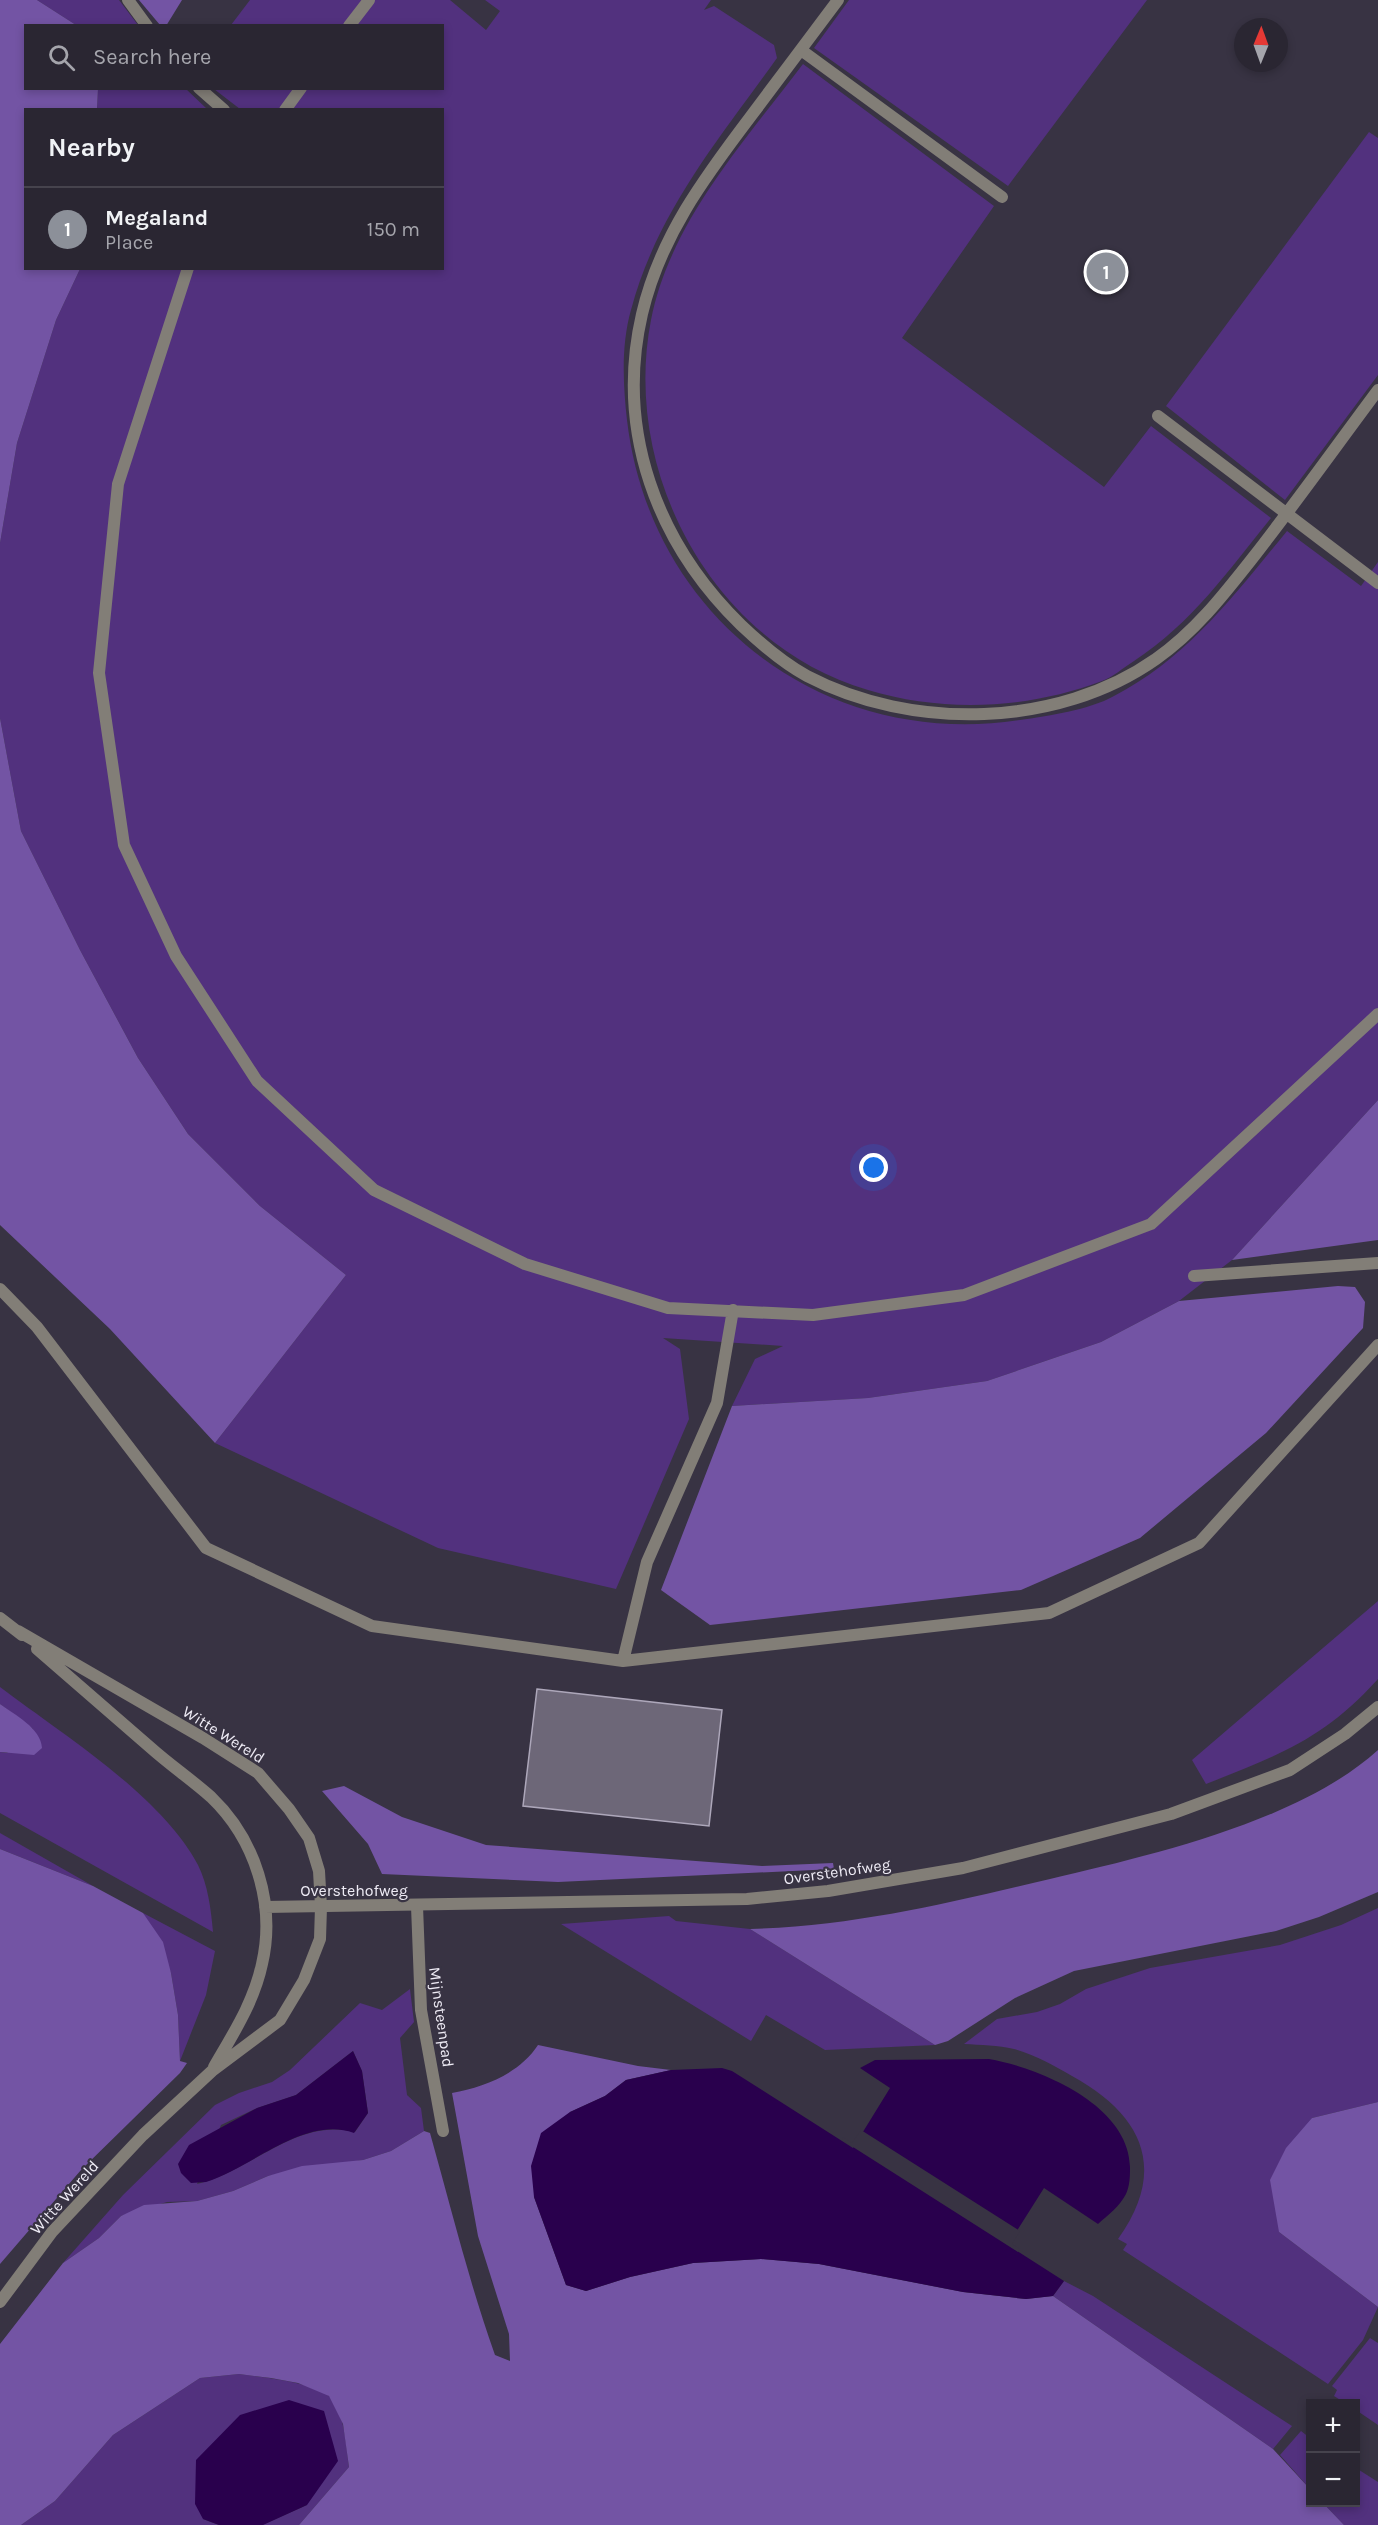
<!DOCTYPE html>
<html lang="en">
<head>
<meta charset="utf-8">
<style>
  :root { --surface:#2a2632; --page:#322e3a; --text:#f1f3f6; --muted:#a5a5ac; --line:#46434d; --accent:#8c9099 }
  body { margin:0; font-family:Karla,sans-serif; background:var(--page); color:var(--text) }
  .controls { position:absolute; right:18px; bottom:18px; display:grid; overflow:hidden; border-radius:0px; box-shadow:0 3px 9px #0003 }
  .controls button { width:54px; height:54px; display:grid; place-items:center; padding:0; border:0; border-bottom:2px solid var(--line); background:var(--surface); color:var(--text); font:30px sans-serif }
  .compass { position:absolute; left:1234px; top:18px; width:54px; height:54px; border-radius:50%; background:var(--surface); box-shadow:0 3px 9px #0003; rotate:1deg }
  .you { position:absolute; left:874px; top:1168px; width:21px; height:21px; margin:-15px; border:4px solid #fff; border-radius:50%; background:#1a73e8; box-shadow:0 0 0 9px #1a73e833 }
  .badge { display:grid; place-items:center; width:39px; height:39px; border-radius:50%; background:var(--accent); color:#fff; font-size:20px; font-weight:700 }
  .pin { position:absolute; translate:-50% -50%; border:3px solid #fff; box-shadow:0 2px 6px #0006 }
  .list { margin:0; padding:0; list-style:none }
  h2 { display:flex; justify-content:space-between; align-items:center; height:78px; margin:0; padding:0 24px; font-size:26px }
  h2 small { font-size:20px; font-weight:400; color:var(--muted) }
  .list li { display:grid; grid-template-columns:39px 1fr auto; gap:18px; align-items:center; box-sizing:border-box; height:84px; padding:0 24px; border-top:2px solid var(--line) }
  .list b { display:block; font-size:22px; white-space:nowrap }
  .list p { margin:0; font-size:20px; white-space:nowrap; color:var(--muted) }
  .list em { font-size:20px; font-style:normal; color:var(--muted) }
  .icon { flex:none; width:33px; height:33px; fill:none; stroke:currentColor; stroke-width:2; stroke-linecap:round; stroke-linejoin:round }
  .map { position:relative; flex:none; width:1378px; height:2525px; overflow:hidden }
  .search { position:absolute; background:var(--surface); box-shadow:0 3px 9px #0003; left:24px; top:24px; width:420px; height:66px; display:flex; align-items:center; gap:15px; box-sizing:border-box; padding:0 21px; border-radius:0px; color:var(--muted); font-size:22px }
  .panel { position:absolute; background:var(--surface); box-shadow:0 3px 9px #0003; left:24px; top:108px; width:420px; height:162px; border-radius:0px }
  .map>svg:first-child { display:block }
</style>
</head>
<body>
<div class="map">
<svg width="1378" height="2525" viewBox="0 0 1378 2525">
  <rect width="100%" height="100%" fill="#383343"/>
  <path fill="#52317e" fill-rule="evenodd" d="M37 0H119L138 25H76Z
    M250 0H450L486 30 500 11 485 0H711L704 10 714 6 774 45 777 58C719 139 657 212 631 310 621 345 623 385 627 420 650 617 824 750 1020 720 1048 716 1089 710 1114 696 1188 658 1236 593 1287 531L1361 586 1378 562V1100L1232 1260 1179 1301 1101 1342 987 1381 868 1398 732 1406 755 1359 783 1346 663 1338 680 1349 689 1419 616 1589 438 1548 215 1443 346 1275 260 1206 188 1134 138 1058 80 950 21 831 0 718V543L17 443 56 320 80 269 442 268V110L240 109 214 89 442 88V26L231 25Z
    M849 0H1147L1008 186 814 48Z
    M803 64 994 206 902 338 1104 487 1151 426 1271 518C1229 570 1191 624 1134 661 1123 668 1113 677 1102 681 1028 709 944 713 868 690 714 645 621 474 651 320 670 222 745 141 803 64Z
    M98 88 186 89 207 109 97 110Z
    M1369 132 1378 138V375L1285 500 1166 406Z
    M1378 1601V1679C1324 1739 1279 1755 1206 1784L1192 1760Z
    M0 1687C62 1734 162 1796 198 1865 208 1885 211 1909 213 1932L0 1813V1752L7 1753 33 1729 0 1704Z
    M0 1833 93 1886 0 1849Z
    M1378 1908V2102L1312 2118 1279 2232 1378 2307 1363 2340 1328 2384 1123 2250 1127 2244 1118 2239C1168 2169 1143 2115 1072 2076 1053 2065 1035 2055 1014 2049 998 2045 981 2045 964 2044L997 2019 1037 2012 1060 2004 1086 1989 1150 1968 1280 1945 1341 1925Z
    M143 1913 215 1951 206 1995 180 2061 178 2015 171 1973Z
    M669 1916 676 1921 750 1929 935 2045 825 2050 766 2015 751 2041 561 1924Z
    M410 1989 414 2022 400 2038 407 2095 421 2108 424 2131 391 2151 363 2160 268 2176 233 2191 197 2201 167 2202 121 2216 99 2238 63 2263 123 2195 215 2105 239 2093 272 2082 290 2070 360 2003 382 2010ZM353 2051 362 2071 368 2113 355 2132C296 2117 251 2172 197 2184L221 2125 257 2108 296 2095Z
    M1064 2281 1093 2296 1292 2426 1273 2449 1053 2296Z
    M1370 2338 1378 2343V2425L1356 2410V2404L1345 2403 1334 2396 1337 2390 1332 2386Z
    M239 2374C261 2377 313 2382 329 2396 345 2411 346 2447 349 2467L299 2525H262L307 2505 203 2519 219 2525H21L55 2501 113 2435 200 2378Z
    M1301 2431 1310 2438V2489L1280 2455Z
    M1356 2468 1378 2482V2525H1344L1323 2503 1356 2502Z"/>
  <path fill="#7354a4" d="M0 0H37L76 25 26 26V88L98 89 97 109 26 110V268L80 269 56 320 17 443 0 543Z
    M139 0H182L166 26 160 25Z
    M0 718 21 831 80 950 138 1058 188 1134 260 1206 346 1275 215 1443 110 1329 0 1225Z
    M1378 1100V1240L1232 1260Z
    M1338 1286 1355 1287 1365 1302 1363 1328 1266 1433 1140 1538 1021 1590 710 1625 661 1590 732 1406 868 1398 987 1381 1101 1342 1179 1301Z
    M0 1704C15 1715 41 1728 42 1748L34 1755 0 1752Z
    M1378 1750V1892L1319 1917 1276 1931 1074 1971 1015 1998 948 2041 935 2045 750 1929C856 1926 948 1903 1050 1879 1152 1855 1300 1821 1378 1750Z
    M344 1786 402 1817 486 1845 762 1866 833 1863 834 1869 558 1882 382 1874 368 1844 322 1791Z
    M0 1849 93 1886 143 1913 163 1942 171 1973 178 2015 180 2061 187 2063 180 2073 81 2170 0 2264Z
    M538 2045 638 2066 671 2070 626 2080 605 2096 570 2112 534 2197 566 2285 586 2291 630 2277 693 2263 761 2259 819 2264 963 2292 1026 2299 1053 2296 1273 2449 1310 2489V2502L1323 2503 1344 2525H299L349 2467 343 2424 329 2396 298 2383 271 2378 239 2374 200 2378 113 2435 55 2501 21 2525H0V2344L63 2263 99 2238 121 2216 144 2205 197 2201 233 2191 268 2176 302 2166 363 2160 391 2151 424 2131 430 2133C451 2208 469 2282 495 2355L510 2361 509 2334 478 2236 452 2093C484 2087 519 2074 538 2045Z
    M1378 2102V2307L1279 2232 1270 2180 1286 2148 1312 2118Z"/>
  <path fill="#29004d" d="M353 2051 362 2071 368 2113 354 2133C305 2115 251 2168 206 2182L191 2183 181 2173 178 2164 189 2145 257 2108 296 2095Z
    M989 2059C1040 2068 1129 2105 1130 2167 1130 2176 1130 2185 1126 2194 1120 2206 1108 2215 1098 2224L1044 2188 1008 2245 1064 2281 1053 2296 1026 2299 963 2292 819 2264 761 2259 693 2263 630 2277 586 2291 566 2285 534 2197 531 2166 541 2133 570 2112 605 2096 626 2080 671 2070 722 2068 732 2071 853 2148 890 2088 860 2068 875 2060Z
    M289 2400 324 2411 338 2461 307 2505 263 2525H219L203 2519 195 2504 196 2460 240 2415Z"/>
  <path fill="#383343" d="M861 2130 1020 2231 1012 2244 1020 2249 1018 2252 842 2140 843 2137 852 2143Z"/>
  <path fill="#6d6778" stroke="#ada7ba" stroke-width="1.5" d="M537 1689 722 1710 709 1826 523 1806Z"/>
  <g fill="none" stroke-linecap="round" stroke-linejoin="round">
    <path stroke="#827e77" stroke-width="12" d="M128 0 147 26
      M838 0C809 39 780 77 751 116 704 178 660 237 642 314 615 431 657 543 741 625 761 644 783 663 807 676 912 731 1058 728 1156 659 1196 631 1225 593 1255 555 1297 501 1337 445 1378 390
      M349 26 369 0
      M801 50 1002 197
      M199 88 224 110
      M285 110 301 88
      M188 268 118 484 99 673 124 845 176 956 257 1081 374 1190 525 1264 668 1308 813 1315 964 1295 1151 1224 1378 1014
      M1158 416 1378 583
      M1194 1276 1378 1263
      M0 1289 37 1327 206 1548 372 1626 623 1661 1049 1613 1199 1543 1378 1345
      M623 1661 647 1562 717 1403 733 1310
      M417 1906 421 2010 443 2131"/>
    <path stroke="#827e77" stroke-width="12" d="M0 1618 22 1635
      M37 1649C75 1682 113 1715 151 1748 170 1765 192 1780 211 1797 255 1839 276 1904 262 1964 254 2002 233 2034 214 2067
      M265 1907 747 1899 828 1891 963 1868 1171 1814 1290 1770 1345 1734 1378 1707
      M0 2302 52 2232 143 2135 212 2071 280 2020 304 1980 320 1939 321 1907 319 1871 309 1838 289 1809 258 1773 203 1738 18 1631"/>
  </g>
  <g text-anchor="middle" stroke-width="4.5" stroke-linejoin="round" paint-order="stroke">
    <g font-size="16" fill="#eeebf5" stroke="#383343">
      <text transform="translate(224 1734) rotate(32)" y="6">Witte Wereld</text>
      <text transform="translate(837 1871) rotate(-8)" y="6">Overstehofweg</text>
      <text x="354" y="1896">Overstehofweg</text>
      <text transform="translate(442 2017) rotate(82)" y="6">Mijnsteenpad</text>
      <text transform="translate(64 2197) rotate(-48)" y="6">Witte Wereld</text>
    </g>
  </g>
</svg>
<div class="controls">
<button>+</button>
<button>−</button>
</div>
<svg class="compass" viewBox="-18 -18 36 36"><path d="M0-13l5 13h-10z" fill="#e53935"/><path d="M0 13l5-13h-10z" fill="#a5a5ac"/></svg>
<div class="you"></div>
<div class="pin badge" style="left:1106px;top:272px">1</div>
<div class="search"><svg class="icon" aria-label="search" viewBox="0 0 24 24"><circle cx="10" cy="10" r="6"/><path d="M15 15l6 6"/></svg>Search here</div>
<section class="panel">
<h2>Nearby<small></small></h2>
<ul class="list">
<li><span class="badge">1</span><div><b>Megaland</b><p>Place</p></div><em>150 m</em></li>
</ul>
</section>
</div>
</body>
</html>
